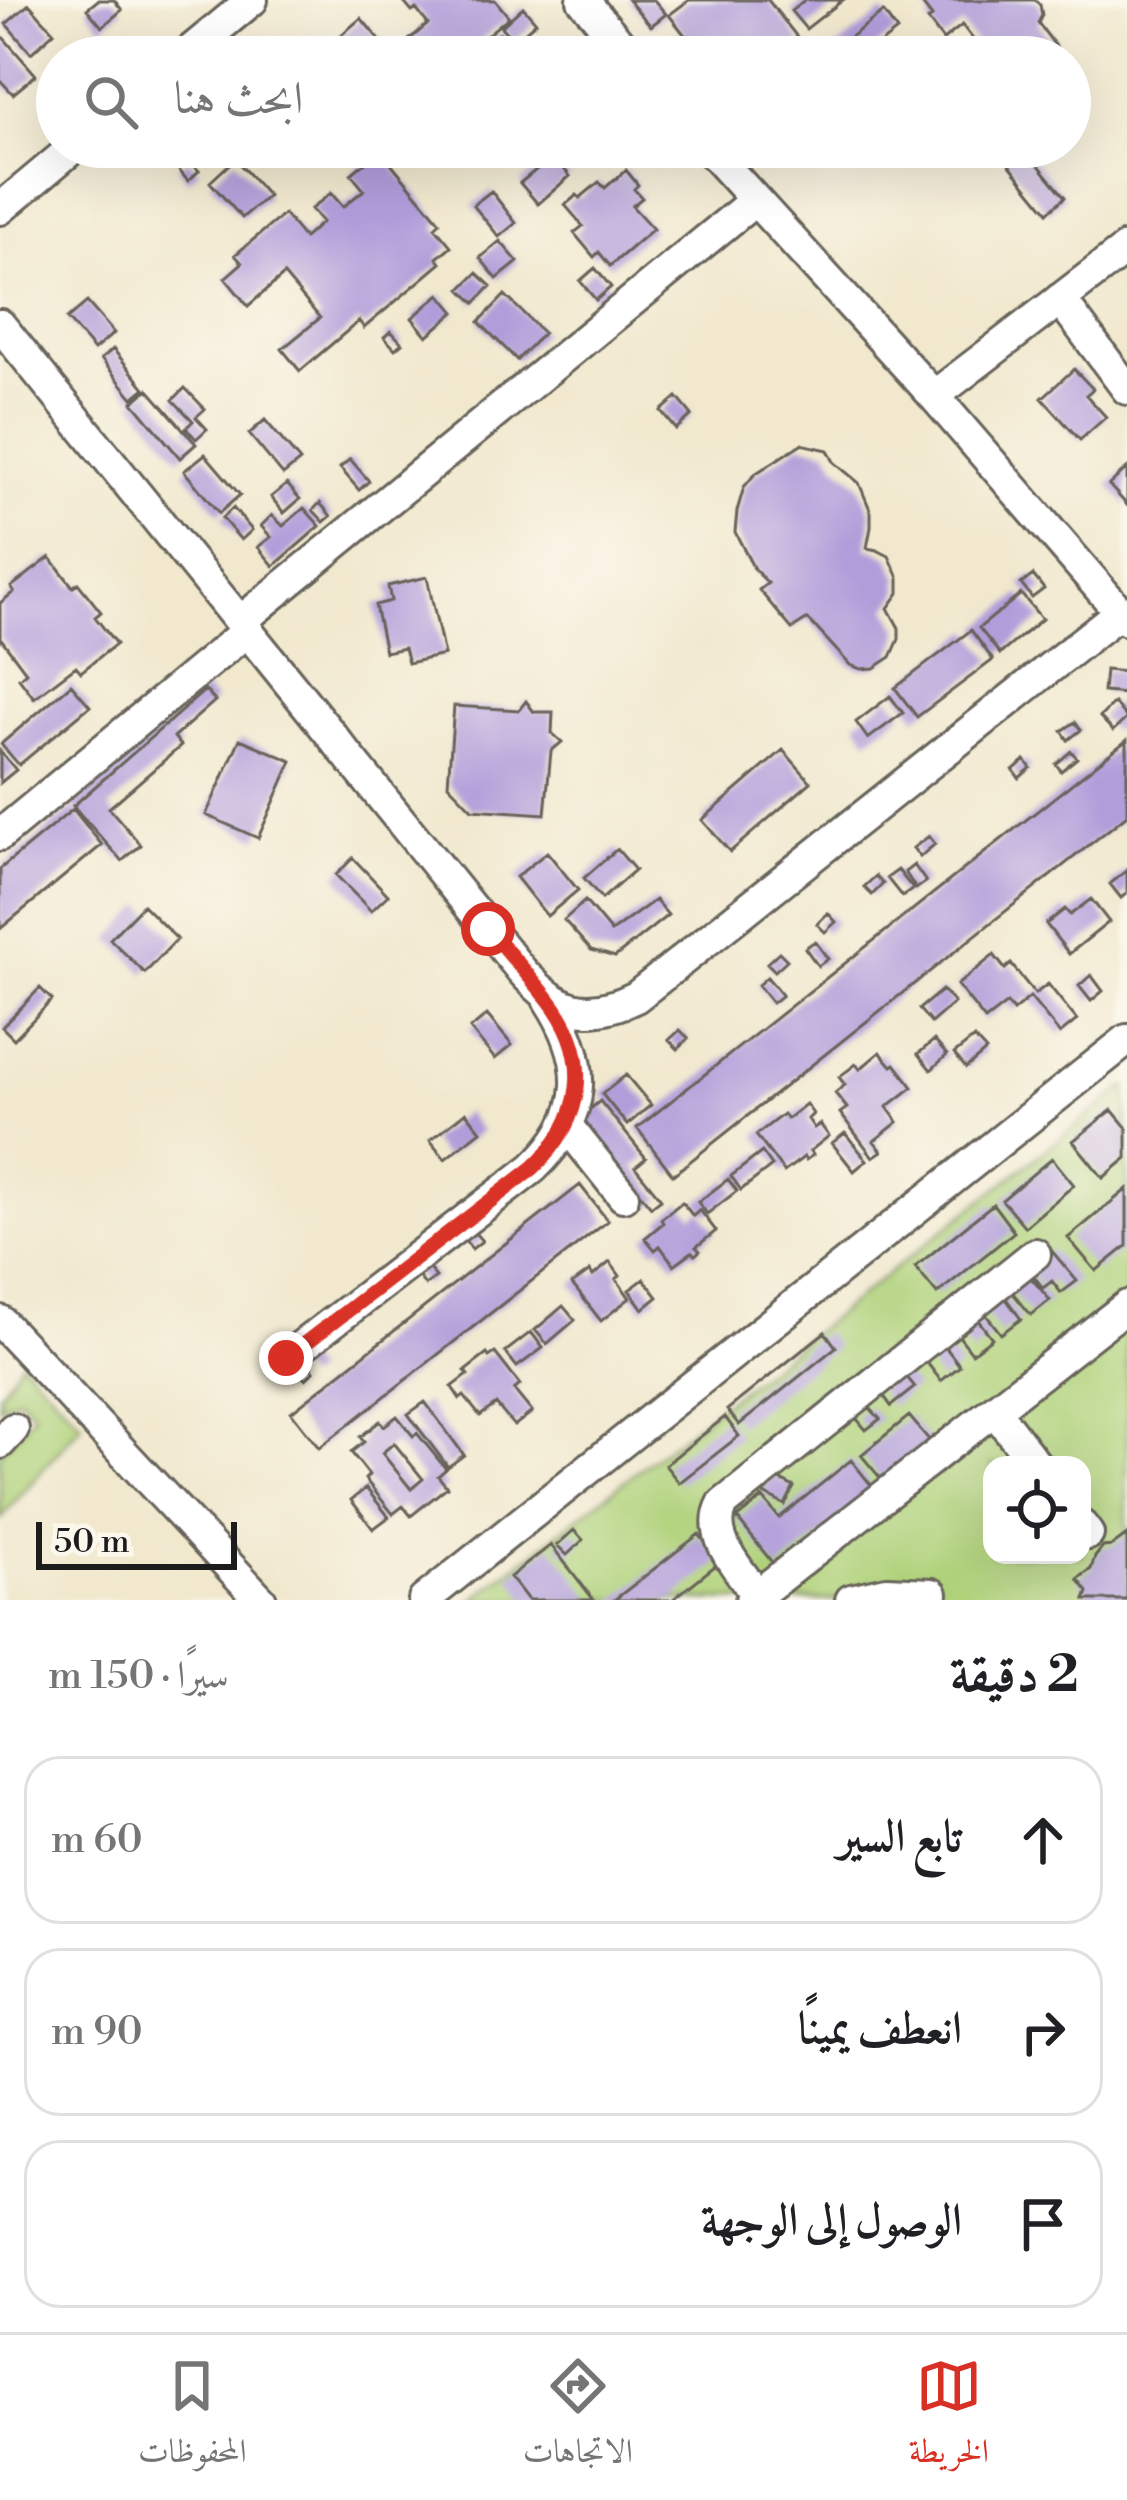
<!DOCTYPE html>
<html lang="ar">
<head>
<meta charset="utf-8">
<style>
  :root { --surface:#fff; --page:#f6f6f6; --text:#202124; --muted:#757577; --line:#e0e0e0; --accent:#d93025 }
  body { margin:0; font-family:"Libre Bodoni",Amiri,serif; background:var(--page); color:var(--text); direction:rtl }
  .controls { position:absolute; right:36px; bottom:36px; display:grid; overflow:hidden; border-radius:24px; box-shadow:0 12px 48px #0002 }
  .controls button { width:108px; height:108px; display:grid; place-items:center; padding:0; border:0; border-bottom:3px solid var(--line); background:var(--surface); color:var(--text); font:60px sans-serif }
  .scale { position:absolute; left:36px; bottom:30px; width:201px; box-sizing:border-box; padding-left:12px; border:6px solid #1c1c1c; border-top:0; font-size:33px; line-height:42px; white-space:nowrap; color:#1c1c1c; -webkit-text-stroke:9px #fbf7ec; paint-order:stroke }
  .stop { position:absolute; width:36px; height:36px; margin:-27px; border:9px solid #d93025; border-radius:50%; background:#fff }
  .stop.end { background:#d93025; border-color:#fff; box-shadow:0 3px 12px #0008 }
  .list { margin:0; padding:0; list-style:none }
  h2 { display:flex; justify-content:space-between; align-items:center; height:156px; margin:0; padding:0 48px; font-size:51px }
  h2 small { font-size:39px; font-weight:400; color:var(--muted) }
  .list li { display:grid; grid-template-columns:78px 1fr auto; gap:36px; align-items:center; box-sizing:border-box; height:168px; margin:0 24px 24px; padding:0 24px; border:3px solid var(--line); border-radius:36px }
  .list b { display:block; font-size:45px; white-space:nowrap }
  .list em { font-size:39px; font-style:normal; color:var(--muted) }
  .icon { flex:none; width:66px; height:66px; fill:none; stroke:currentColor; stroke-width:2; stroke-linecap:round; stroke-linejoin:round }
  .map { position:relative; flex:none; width:1127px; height:1600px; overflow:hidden; direction:ltr }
  .search { position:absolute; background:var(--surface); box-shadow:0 12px 48px #0002; left:36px; right:36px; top:36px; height:132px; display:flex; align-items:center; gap:30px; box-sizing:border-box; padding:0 42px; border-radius:66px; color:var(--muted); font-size:45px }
  .sheet { height:732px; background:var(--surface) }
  nav { display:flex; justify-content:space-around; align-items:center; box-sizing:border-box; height:168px; border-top:3px solid var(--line); background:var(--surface); font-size:33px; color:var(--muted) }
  nav a { display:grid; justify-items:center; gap:6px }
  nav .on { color:var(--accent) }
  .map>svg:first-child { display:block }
</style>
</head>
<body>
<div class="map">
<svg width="1127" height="1600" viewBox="0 0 1127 1600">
  <rect width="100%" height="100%" fill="#fbf7ec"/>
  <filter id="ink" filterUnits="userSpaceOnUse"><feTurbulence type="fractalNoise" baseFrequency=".00833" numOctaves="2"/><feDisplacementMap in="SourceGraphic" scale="24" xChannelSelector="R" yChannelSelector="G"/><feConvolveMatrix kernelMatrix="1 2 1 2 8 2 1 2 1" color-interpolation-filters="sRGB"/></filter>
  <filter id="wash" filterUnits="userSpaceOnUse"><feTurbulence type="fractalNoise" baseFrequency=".004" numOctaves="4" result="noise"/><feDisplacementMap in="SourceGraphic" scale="48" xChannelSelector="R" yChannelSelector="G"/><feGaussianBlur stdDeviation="2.7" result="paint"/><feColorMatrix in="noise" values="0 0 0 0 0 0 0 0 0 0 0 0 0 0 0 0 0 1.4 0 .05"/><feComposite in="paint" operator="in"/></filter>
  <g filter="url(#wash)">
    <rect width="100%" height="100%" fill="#f1e8ce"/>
    <path fill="#afd179" stroke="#66764a" stroke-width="3" fill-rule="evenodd" d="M1127 1086V1600H473ZM992 1465H1082V1555H992Z
      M21 1361 82 1424 0 1519V1453L34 1414 19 1397 0 1407V1393Z"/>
    <g id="blocks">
      <path fill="#b19dda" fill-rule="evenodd" d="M98 0H114L122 10 102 27 87 9Z
        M402 0H495L509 17 460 57H414L419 53 409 40 428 24 416 9 412 12Z
        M628 0H654L666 14 651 26Z
        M689 0H768L801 42 782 57H702L669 15Z
        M805 0H843L806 29 791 11Z
        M919 0H1035L1040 5 1042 15 1038 23 1060 52 1054 57H965L979 47 962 25 943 40 928 20 932 17Z
        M29 4 54 32 31 53 6 24Z
        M523 7 536 22 514 41 501 27Z
        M883 12 897 31 863 57H824Z
        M361 18 394 57H346L333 42Z
        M500 33 511 46 498 57H472Z
        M2 36 36 75 13 94 0 80V38Z
        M518 147H549L531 162Z
        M995 147H1024L1065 197 1048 212Z
        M380 150 440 222 435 227 451 246 437 258 441 263 364 328 359 321 300 371 282 349 320 318 284 275 248 306 225 278 242 263 235 255 284 214 304 238 322 222 311 209 331 193 343 207 364 190 351 174Z
        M553 156 570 176 538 204 520 183Z
        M188 159 199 171 188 181 177 168Z
        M235 159 268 196 242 218 210 182Z
        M626 170 638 185 634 189 642 198 632 206 653 229 610 266 599 252 594 257 574 233 583 226 565 205 577 195 580 198 599 182 605 188Z
        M491 191 516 223 499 237 473 205Z
        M500 241 518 262 497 279 480 258Z
        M595 268 611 287 596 300 580 281Z
        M477 273 491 286 475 303 461 289Z
        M440 294 455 312 427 336 412 318Z
        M505 295 543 333 517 360 479 322Z
        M87 302 114 333 94 350 67 319Z
        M391 331 402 343 395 349 384 337Z
        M113 349 145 388 133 398 101 359Z
        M1074 369 1093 389 1086 395 1106 417 1080 440 1042 398Z
        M185 388 205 409 196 417 207 429 196 439 186 428 193 421 173 400Z
        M148 389 196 444 180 458 133 402Z
        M677 397 692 415 676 429 661 411Z
        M265 420 300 461 283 475 249 434Z
        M801 444 828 450 834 462 859 483 871 512V527L867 548 877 550 889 556 899 578V593L888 608 899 628V639L891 657 874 668 861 669 850 665 808 619 792 629 759 590 768 583 754 569 735 532 737 511 744 487 755 474Z
        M205 454 240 495 219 513 184 471Z
        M350 459 369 481 359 490 340 468Z
        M1127 468V505L1109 485Z
        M287 484 300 499 284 513 271 497Z
        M320 503 331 516 324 522 313 510Z
        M233 508 252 530 241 540 222 518Z
        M304 508 320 526 274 566 258 547 271 537 261 526 272 515 283 526Z
        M50 557 73 587 78 583 101 612 95 617 116 644 81 672 76 666 34 698 19 678 26 672 2 640 0 641V603L14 592 11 587Z
        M1033 575 1044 589 1032 598 1021 584Z
        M427 577 444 655 408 663 404 648 385 652 375 605 391 601 388 586Z
        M1021 594 1042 619 1000 654 979 628Z
        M971 630 993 660 917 717 895 688Z
        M1105 670 1127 672V694L1103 692Z
        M71 684 90 706 19 765 1 744Z
        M205 690 215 701 174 737 181 746 109 808 141 845 122 861 73 806Z
        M890 696 903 713 868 739 856 722Z
        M526 701 534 712H553L552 733 562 742 551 751 545 814 472 809 448 784 454 706 519 710Z
        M1114 703 1127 718 1113 731 1100 717Z
        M1075 722 1081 730 1068 740 1062 731Z
        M240 739 292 761 258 838 206 815Z
        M1127 740V815L673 1175 637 1128Z
        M783 750 811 782 730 852 702 820Z
        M0 751 16 770 0 783Z
        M1071 751 1077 758 1061 771 1056 764Z
        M1025 760 1031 768 1019 778 1013 770Z
        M73 809 102 845 0 929V869Z
        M929 836 935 844 920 857 913 848Z
        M617 849 635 870 602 899 584 878Z
        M547 852 578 890 547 916 516 877Z
        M353 858 388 895 371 911 336 875Z
        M914 865 926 882 916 889 905 872Z
        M898 870 913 889 902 897 887 878Z
        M1127 870V893L1121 898 1110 884Z
        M876 876 883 884 872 895 864 887Z
        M1091 899 1109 922 1069 954 1046 924 1065 909 1070 915Z
        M655 900 668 915 615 957 591 950 564 920 585 901 611 932Z
        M143 905 177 939 145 973 110 939Z
        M828 913 836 922 825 932 817 924Z
        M815 941 828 959 818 966 805 948Z
        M779 952 787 960 775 971 767 963Z
        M994 955 1005 969 1011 964 1035 994 1048 984 1077 1020 1060 1034 1030 997 1013 1011 1007 1003 985 1020 957 985Z
        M1091 975 1103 991 1091 1001 1079 986Z
        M767 977 782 995 772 1003 758 985Z
        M40 988 52 1000 14 1039 2 1027Z
        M942 990 954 1003 931 1023 919 1009Z
        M487 1015 512 1045 495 1059 470 1029Z
        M680 1030 688 1038 678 1049 669 1040Z
        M974 1038 986 1051 966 1068 954 1054Z
        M934 1040 947 1055 931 1070 918 1054Z
        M880 1052 892 1066 895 1064 913 1087 887 1107 898 1122 874 1141 882 1151 873 1157 840 1113 847 1108 835 1093 845 1085 839 1077 856 1064 860 1069Z
        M626 1075 651 1105 627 1125 602 1094Z
        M600 1101 646 1158 635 1167 661 1199 651 1207 579 1118Z
        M806 1104 813 1114 808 1119 814 1128 820 1124 829 1136 810 1151 813 1155 806 1160 804 1157 784 1172 756 1135 783 1114 787 1119Z
        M1112 1110 1127 1128V1158L1103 1178 1073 1141Z
        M466 1112 481 1131 445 1159 430 1140Z
        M845 1133 867 1160 854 1171 832 1143Z
        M762 1152 772 1166 741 1190 731 1176Z
        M1052 1158 1074 1185 1025 1227 1002 1200Z
        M728 1179 737 1191 707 1214 698 1202Z
        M580 1185 608 1221 319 1448 291 1412Z
        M1127 1189V1246L1096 1271 1068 1238Z
        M682 1202 693 1216 700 1210 716 1231 696 1247 700 1251 695 1255 692 1252 674 1265 660 1246 655 1250 645 1238 663 1223 661 1219Z
        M993 1204 1014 1232 937 1294 915 1267Z
        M468 1225 482 1241 472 1249 459 1233Z
        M1051 1250 1077 1281 1061 1293 1052 1281 1043 1288 1028 1269Z
        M423 1262 436 1277 425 1285 413 1270Z
        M610 1262 620 1276 616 1279 630 1298 601 1321 572 1284 590 1271 593 1276Z
        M1025 1271 1050 1300 1031 1315 1007 1286Z
        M644 1279 658 1297 643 1309 629 1290Z
        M998 1288 1021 1319 1001 1334 977 1303Z
        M563 1306 575 1320 547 1344 535 1330Z
        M971 1311 992 1338 972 1353 951 1326Z
        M531 1332 543 1348 517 1367 505 1352Z
        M825 1332 836 1347 739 1425 727 1410Z
        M937 1336 960 1366 941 1381 918 1351Z
        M495 1353 520 1385 514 1390 532 1412 514 1426 496 1404 480 1416 464 1396 460 1399 452 1387 468 1375 465 1371 487 1354 489 1357Z
        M302 1358 314 1371 306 1379 293 1366Z
        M901 1370 915 1387 891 1406 878 1388Z
        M425 1402 464 1455 448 1467 408 1414Z
        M869 1407 880 1419 866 1430 856 1418Z
        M397 1416 413 1436 417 1433 446 1469 438 1476 447 1487 411 1516 403 1506 393 1514 365 1479 369 1475 351 1452 364 1442 360 1437 380 1421 384 1426ZM394 1443 423 1479 411 1489 382 1453Z
        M909 1416 930 1441 882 1480 861 1455Z
        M725 1417 739 1436 679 1483 665 1465Z
        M851 1460 876 1491 778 1570 737 1518 763 1498 779 1518Z
        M771 1475 794 1487 785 1505 762 1493Z
        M366 1488 389 1517 373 1529 351 1500Z
        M574 1530 583 1540 567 1555 557 1545Z
        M699 1534 720 1562 672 1600H614Z
        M1127 1535V1600H1085L1088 1592 1078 1579 1091 1569 1095 1557 1103 1547 1112 1546Z
        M551 1545 594 1600H528L510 1577Z"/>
    </g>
  </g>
  <g filter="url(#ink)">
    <use href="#blocks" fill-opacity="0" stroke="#67635a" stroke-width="3"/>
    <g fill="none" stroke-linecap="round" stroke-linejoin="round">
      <g stroke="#67635a" stroke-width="36">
        <path id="minor" d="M583 0 631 57
          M183 57 252 0
          M707 147 934 396 1127 620
          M0 209 74 147
          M1060 299 1127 389
          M0 325 522 971C559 1012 586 1021 636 997L1120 612
          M934 396 1127 248
          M241 621 754 201
          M0 835 248 630
          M568 1127 623 1196
          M0 1321 261 1600
          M286 1358 533 1168C589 1115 589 1062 548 999
          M995 1411 1036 1465
          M0 1443 13 1429
          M1082 1526 1088 1534
          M757 1595C739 1569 706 1536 723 1504L1035 1254
          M424 1600 1127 1040
          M751 1600 1127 1306
          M851 1600 887 1592 932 1594"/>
      </g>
      <use href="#minor" stroke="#fff" stroke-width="30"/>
    </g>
  </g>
  <g fill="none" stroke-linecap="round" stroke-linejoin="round" filter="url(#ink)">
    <path stroke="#d93025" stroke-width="15" d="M286 1358 533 1168C584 1120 594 1058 549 1000 530 976 508 953 488 929"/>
  </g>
</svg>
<div class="controls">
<button><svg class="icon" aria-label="locate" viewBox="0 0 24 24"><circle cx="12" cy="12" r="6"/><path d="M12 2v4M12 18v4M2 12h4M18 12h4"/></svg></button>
</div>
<div class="scale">50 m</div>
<div class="stop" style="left:488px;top:929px"></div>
<div class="stop end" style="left:286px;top:1358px"></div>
<div class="search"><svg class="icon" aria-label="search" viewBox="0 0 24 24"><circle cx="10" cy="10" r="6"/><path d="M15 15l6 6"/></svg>ابحث هنا</div>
</div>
<section class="sheet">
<h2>2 دقيقة<small>سيرًا · 150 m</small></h2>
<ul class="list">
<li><svg class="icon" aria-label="ahead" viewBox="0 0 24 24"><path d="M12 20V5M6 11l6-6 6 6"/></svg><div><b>تابع السير</b></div><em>60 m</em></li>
<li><svg class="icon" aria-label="right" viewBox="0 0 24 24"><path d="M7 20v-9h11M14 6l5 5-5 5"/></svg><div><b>انعطف يمينًا</b></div><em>90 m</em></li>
<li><svg class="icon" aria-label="arrive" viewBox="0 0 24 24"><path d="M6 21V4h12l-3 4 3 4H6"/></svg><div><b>الوصول إلى الوجهة</b></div></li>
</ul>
</section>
<nav>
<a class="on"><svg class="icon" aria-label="map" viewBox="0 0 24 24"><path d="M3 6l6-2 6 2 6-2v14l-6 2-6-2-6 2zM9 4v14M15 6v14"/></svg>الخريطة</a>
<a><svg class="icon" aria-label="directions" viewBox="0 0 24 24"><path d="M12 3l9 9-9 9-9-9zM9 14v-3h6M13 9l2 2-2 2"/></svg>الاتجاهات</a>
<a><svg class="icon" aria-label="saved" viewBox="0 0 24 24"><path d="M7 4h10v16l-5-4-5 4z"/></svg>المحفوظات</a>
</nav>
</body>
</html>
